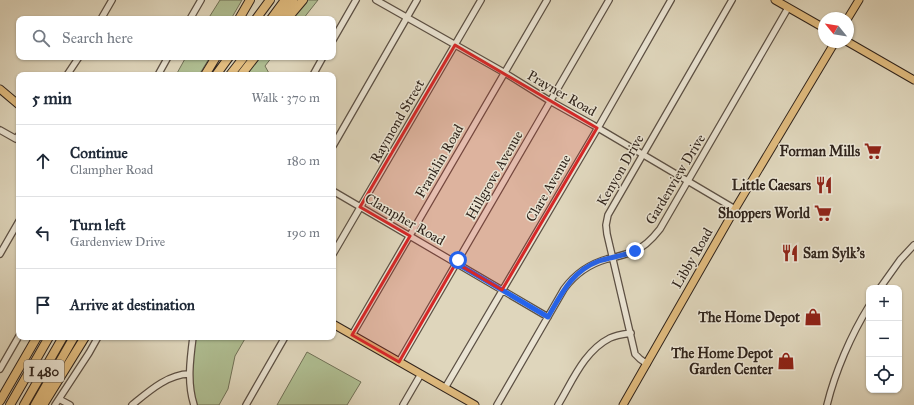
<!DOCTYPE html>
<html lang="en">
<head>
<meta charset="utf-8">
<style>
  :root { --surface:#fff; --page:#f2f2f3; --text:#1f2937; --muted:#747a83; --line:#e0e1e3 }
  body { margin:0; font-family:"IM FELL Great Primer",serif; background:var(--page); color:var(--text) }
  .controls { position:absolute; right:12px; bottom:12px; display:grid; overflow:hidden; border-radius:8px; box-shadow:0 1px 3px #0004 }
  .controls button { width:36px; height:36px; display:grid; place-items:center; padding:0; border:0; border-bottom:1px solid var(--line); background:var(--surface); color:var(--text); font:20px sans-serif }
  .compass { position:absolute; left:818px; top:12px; width:36px; height:36px; border-radius:50%; background:var(--surface); box-shadow:0 1px 3px #0004; rotate:300deg }
  .stop { position:absolute; width:12px; height:12px; margin:-9px; border:3px solid #2563eb; border-radius:50%; background:#fff }
  .stop.end { background:#2563eb; border-color:#fff; box-shadow:0 1px 4px #0008 }
  .list { margin:0; padding:0; list-style:none }
  h2 { display:flex; justify-content:space-between; align-items:center; height:52px; margin:0; padding:0 16px; font-size:17px }
  h2 small { font-size:13px; font-weight:400; color:var(--muted) }
  .list li { display:grid; grid-template-columns:26px 1fr auto; gap:12px; align-items:center; box-sizing:border-box; height:72px; padding:0 16px; border-top:1px solid var(--line) }
  .list b { display:block; font-size:15px; white-space:nowrap }
  .list p { margin:0; font-size:13px; white-space:nowrap; color:var(--muted) }
  .list em { font-size:13px; font-style:normal; color:var(--muted) }
  .icon { flex:none; width:22px; height:22px; fill:none; stroke:currentColor; stroke-width:2; stroke-linecap:round; stroke-linejoin:round }
  .map { position:relative; flex:none; width:914px; height:405px; overflow:hidden }
  .search { position:absolute; background:var(--surface); box-shadow:0 1px 3px #0004; left:16px; top:16px; width:320px; height:44px; display:flex; align-items:center; gap:10px; box-sizing:border-box; padding:0 14px; border-radius:8px; color:var(--muted); font-size:15px }
  .panel { position:absolute; background:var(--surface); box-shadow:0 1px 3px #0004; left:16px; top:72px; width:320px; height:268px; border-radius:8px }
  .map>svg:first-child { display:block }
</style>
</head>
<body>
<div class="map">
<svg width="914" height="405" viewBox="0 0 914 405">
  <rect width="100%" height="100%" fill="#dfd6bc"/>
  <filter id="stains"><feTurbulence type="fractalNoise" baseFrequency=".005" numOctaves="4"/><feColorMatrix values="0 0 0 0 .2 0 0 0 0 .09 0 0 0 0 .02 0 0 0 .5 -.17"/></filter>
  <radialGradient id="worn" r=".72"><stop offset=".6" stop-color="#630" stop-opacity="0"/><stop offset="1" stop-color="#630" stop-opacity=".3"/></radialGradient>
  <path fill="#afbe92" stroke="#707157" d="M220 0H242L231 19H208Z
    M307 0H318L303 19H290Z
    M186 57H210L199 75H176Z
    M259 57H272L265 66 270 75H245Z
    M193 337H246L235 356 228 389 219 405H194L192 399Z
    M307 352 361 382 347 405H277Z"/>
  <g fill="none" stroke-linecap="round" stroke-linejoin="round">
    <g stroke="#5c5044" stroke-width="8">
      <path id="minor" d="M376 0 505 73 550 101 593 125 735 209
        M101 19 112 0
        M190 19 201 0
        M333 40 356 0
        M67 75 79 57
        M158 75 168 57
        M313 75 323 57
        M0 130 16 139 19 135
        M333 146 417 0
        M333 191 548 317
        M0 254 19 221
        M333 254 481 0
        M880 288 900 260 914 245
        M352 335 547 0
        M193 337C190 360 187 383 194 405
        M399 362 609 0
        M647 364 640 359 635 354 607 234 606 225 608 215 732 0
        M0 369 19 336
        M445 388 599 126 671 0
        M59 399 70 405
        M55 405 89 353 98 337
        M132 405C148 392 168 374 189 374
        M246 405 285 337
        M403 405 421 374
        M497 405 564 289C575 274 589 264 607 259 616 257 625 255 634 251 645 247 653 238 660 229L788 8
        M558 405C572 382 584 351 610 338 616 335 624 334 631 333
        M827 405C835 372 851 335 869 306"/>
    </g>
    <g stroke="#30241c" stroke-width="9">
      <path id="major" d="M775 0 824 28
        M848 18 859 0
        M848 42 914 80
        M0 89 19 105
        M333 324 475 405
        M623 405 735 209 835 42"/>
    </g>
    <g stroke="#30241c" stroke-width="10">
      <path id="highway" d="M239 19 250 0
        M256 19 270 0
        M271 19 285 0
        M277 19 293 0
        M287 19 303 0
        M205 75 216 57
        M216 75 229 57
        M230 75 244 57
        M241 75 255 57
        M0 401 37 337
        M10 405 49 337
        M24 405 63 337
        M35 405 74 337
        M43 405 85 337"/>
    </g>
    <use href="#minor" stroke="#eae4d3" stroke-width="5.5"/>
    <use href="#major" stroke="#e0bb7e" stroke-width="7"/>
    <use href="#highway" stroke="#e0bb7e" stroke-width="8"/>
  </g>
  <g fill="none" stroke-linecap="round" stroke-linejoin="round">
    <path stroke="#2563eb" stroke-width="5" d="M458 260 456 263 548 317C562 293 572 271 599 261 611 257 623 256 635 251"/>
  </g>
  <path fill="#d62828" fill-opacity="0.2" stroke="#d62828" stroke-width="3" stroke-linejoin="round" d="M455 45 597 128 502 290 456 263 399 362 352 335 410 236 360 207Z"/>
  <defs>
    <g id="supermarket-bare" transform="scale(1.38)"><path d="M-6-5.5h2.5l.6 2H6L4.5 2H-2.5L-4.4-4H-6ZM-1.5 3.2a1.3 1.3 0 1 0 .1 0ZM3 3.2a1.3 1.3 0 1 0 .1 0Z" fill="#8f2418" stroke="#eae4d3" stroke-width="2.5" paint-order="stroke"/></g>
    <g id="restaurant-bare" transform="scale(1.38)"><path d="M-5-6h1v4h1v-4h1v4h1v-4h1v5L-1.5 .5V6h-2V.5L-5-1ZM5-6V6H3V1.5H1.5Q1.5-4 5-6Z" fill="#8f2418" stroke="#eae4d3" stroke-width="2.5" paint-order="stroke"/></g>
    <g id="shop-bare" transform="scale(1.38)"><path d="M-5-2.5h2.3a2.7 3.5 0 0 1 5.4 0H5L5.5 6h-11ZM-1.5-2.5h3a1.5 2.3 0 0 0-3 0Z" fill="#8f2418" stroke="#eae4d3" stroke-width="2.5" paint-order="stroke"/></g>
  </defs>
  <g fill-rule="evenodd">
    <use href="#supermarket-bare" x="873" y="151"/>
    <use href="#restaurant-bare" x="824" y="185"/>
    <use href="#supermarket-bare" x="823" y="213"/>
    <use href="#restaurant-bare" x="790" y="253"/>
    <use href="#shop-bare" x="813" y="317"/>
    <use href="#shop-bare" x="786" y="361"/>
  </g>
  <g text-anchor="middle" stroke-width="3" stroke-linejoin="round" paint-order="stroke">
    <rect fill="#eae4d3" stroke="#685e53" stroke-width="1" x="24" y="360" width="40" height="22" rx="3"/>
    <g font-size="13" font-weight="bold" fill="#30241c">
      <text x="44" y="376">I 480</text>
    </g>
    <g font-size="14" fill="#30241c" stroke="#eae4d3">
      <text transform="translate(562 93) rotate(30)" y="5">Prayner Road</text>
      <text transform="translate(397 121) rotate(-60)" y="5">Raymond Street</text>
      <text transform="translate(439 161) rotate(-60)" y="5">Franklin Road</text>
      <text transform="translate(620 170) rotate(-60)" y="5">Kenyon Drive</text>
      <text transform="translate(494 175) rotate(-60)" y="5">Hillgrove Avenue</text>
      <text transform="translate(675 179) rotate(-59)" y="5">Gardenview Drive</text>
      <text transform="translate(548 188) rotate(-60)" y="5">Clare Avenue</text>
      <text transform="translate(405 219) rotate(30)" y="5">Clampher Road</text>
      <text transform="translate(692 258) rotate(-60)" y="5">Libby Road</text>
    </g>
    <g font-size="14" font-weight="bold" fill="#30241c" stroke="#eae4d3" text-anchor="end">
      <text x="860" y="156">Forman Mills</text>
      <text x="811" y="190">Little Caesars</text>
      <text x="810" y="218">Shoppers World</text>
      <text x="803" y="258" text-anchor="start">Sam Sylk's</text>
      <text x="800" y="322">The Home Depot</text>
      <text x="773" y="358">The Home Depot<tspan x="773" dy="16">Garden Center</tspan></text>
    </g>
  </g>
  <rect width="100%" height="100%" filter="url(#stains)"/>
  <rect width="100%" height="100%" fill="url(#worn)"/>
</svg>
<div class="controls">
<button>+</button>
<button>−</button>
<button><svg class="icon" aria-label="locate" viewBox="0 0 24 24"><circle cx="12" cy="12" r="6"/><path d="M12 2v4M12 18v4M2 12h4M18 12h4"/></svg></button>
</div>
<svg class="compass" viewBox="-18 -18 36 36"><path d="M0-13l5 13h-10z" fill="#e53935"/><path d="M0 13l5-13h-10z" fill="#747a83"/></svg>
<div class="stop" style="left:458px;top:260px"></div>
<div class="stop end" style="left:635px;top:251px"></div>
<div class="search"><svg class="icon" aria-label="search" viewBox="0 0 24 24"><circle cx="10" cy="10" r="6"/><path d="M15 15l6 6"/></svg>Search here</div>
<section class="panel">
<h2>5 min<small>Walk · 370 m</small></h2>
<ul class="list">
<li><svg class="icon" aria-label="ahead" viewBox="0 0 24 24"><path d="M12 20V5M6 11l6-6 6 6"/></svg><div><b>Continue</b><p>Clampher Road</p></div><em>180 m</em></li>
<li><svg class="icon" aria-label="left" viewBox="0 0 24 24"><path d="M17 20v-9H6M10 6l-5 5 5 5"/></svg><div><b>Turn left</b><p>Gardenview Drive</p></div><em>190 m</em></li>
<li><svg class="icon" aria-label="arrive" viewBox="0 0 24 24"><path d="M6 21V4h12l-3 4 3 4H6"/></svg><div><b>Arrive at destination</b></div></li>
</ul>
</section>
</div>
</body>
</html>
